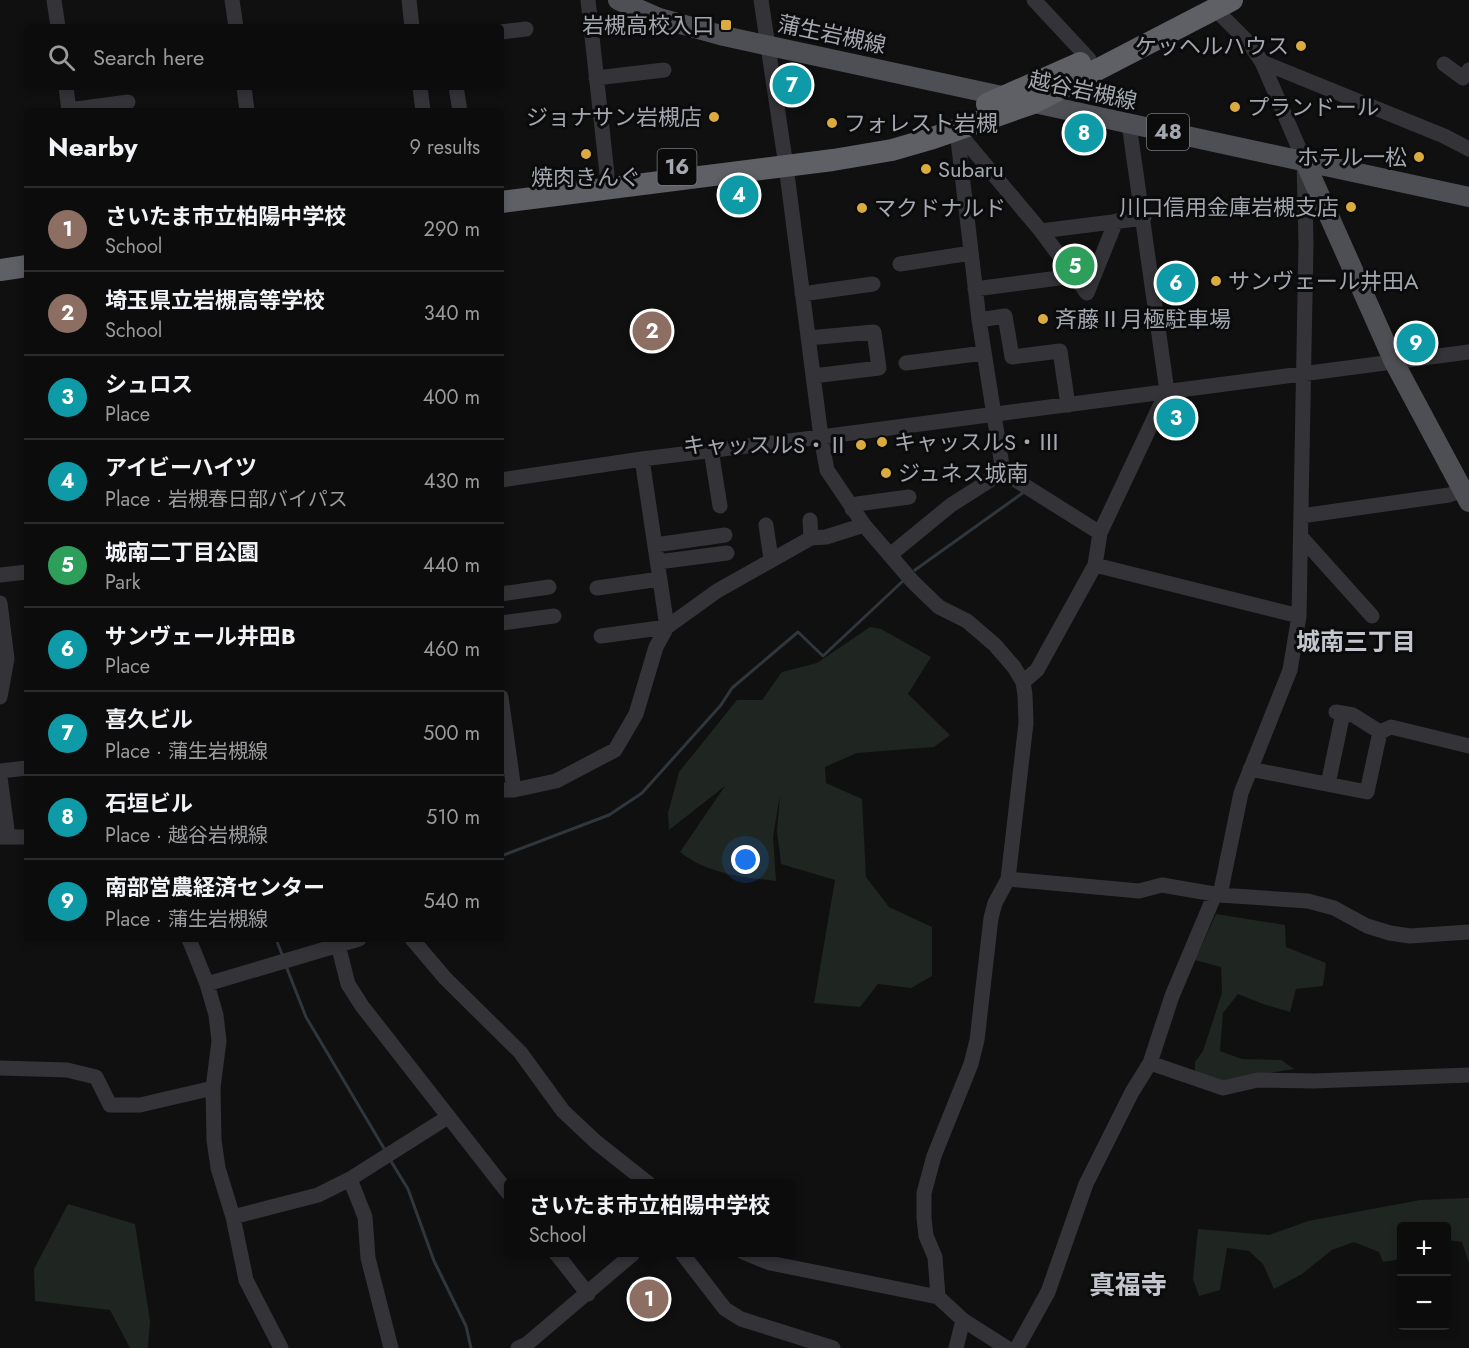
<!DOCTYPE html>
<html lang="en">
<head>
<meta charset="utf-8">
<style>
  :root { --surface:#0c0c0d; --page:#1a1a1b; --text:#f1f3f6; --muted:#9a9b9d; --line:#2c2c2e; --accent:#8c9099 }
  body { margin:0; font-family:Jost,"Noto Sans JP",sans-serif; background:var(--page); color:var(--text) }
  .controls { position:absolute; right:18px; bottom:18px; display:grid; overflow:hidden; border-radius:6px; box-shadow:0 3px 9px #0003 }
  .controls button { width:54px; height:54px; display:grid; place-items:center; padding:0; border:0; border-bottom:2px solid var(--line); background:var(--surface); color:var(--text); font:30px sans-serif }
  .you { position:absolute; left:746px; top:860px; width:21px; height:21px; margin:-15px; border:4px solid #fff; border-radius:50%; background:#1a73e8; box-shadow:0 0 0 9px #1a73e833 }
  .badge { display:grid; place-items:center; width:39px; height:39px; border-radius:50%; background:var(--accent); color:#fff; font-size:20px; font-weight:700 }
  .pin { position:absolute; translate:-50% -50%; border:3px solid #fff; box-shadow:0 2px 6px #0006 }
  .popup { position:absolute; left:504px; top:1179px; width:291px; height:78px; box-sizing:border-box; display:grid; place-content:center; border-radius:6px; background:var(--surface); filter:drop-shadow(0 2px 4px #0005); font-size:20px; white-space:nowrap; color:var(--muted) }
  .popup b { font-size:22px; color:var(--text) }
  .popup::after { content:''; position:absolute; left:50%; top:100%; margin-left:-12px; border:12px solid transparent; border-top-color:var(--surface) }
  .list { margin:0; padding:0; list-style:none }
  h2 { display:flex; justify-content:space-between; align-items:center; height:78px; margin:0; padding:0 24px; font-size:26px }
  h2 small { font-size:20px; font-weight:400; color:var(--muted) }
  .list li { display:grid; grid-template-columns:39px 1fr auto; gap:18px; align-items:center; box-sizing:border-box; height:84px; padding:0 24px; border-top:2px solid var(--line) }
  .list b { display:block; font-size:22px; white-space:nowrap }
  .list p { margin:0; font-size:20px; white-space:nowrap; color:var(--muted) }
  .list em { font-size:20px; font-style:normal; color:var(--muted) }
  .icon { flex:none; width:33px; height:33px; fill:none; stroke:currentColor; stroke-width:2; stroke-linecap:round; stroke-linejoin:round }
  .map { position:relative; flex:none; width:1469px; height:1348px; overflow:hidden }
  .search { position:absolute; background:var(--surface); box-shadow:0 3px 9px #0003; left:24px; top:24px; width:480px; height:66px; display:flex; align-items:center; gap:15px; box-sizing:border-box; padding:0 21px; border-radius:6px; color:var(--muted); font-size:22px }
  .panel { position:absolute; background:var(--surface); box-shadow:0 3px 9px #0003; left:24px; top:108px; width:480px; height:834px; border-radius:6px }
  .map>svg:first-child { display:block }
</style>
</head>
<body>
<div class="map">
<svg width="1469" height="1348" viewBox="0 0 1469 1348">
  <rect width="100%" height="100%" fill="#101011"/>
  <path fill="#1f2520" d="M1079 249 1083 260 1076 273 1060 252Z
    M870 627 881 629 931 657 908 694 950 735 934 747 857 753 825 767 826 783 862 799 866 877 889 907 932 927V976L911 988 878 984 860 1007 814 1003 835 880 781 864 777 831 780 795 773 837 776 881C743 877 707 874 680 852L725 786 669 830 668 813 679 772 737 700H762L782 672 817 663Z
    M1216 914 1285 925 1286 947 1326 963 1323 986 1296 989 1290 1012 1263 1004 1238 994 1223 1013 1220 1051 1242 1059 1281 1060 1294 1069 1222 1081 1195 1072V1062L1203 1051 1222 993 1221 967 1195 960Z
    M1469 1198V1263L1462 1242 1447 1240 1446 1226H1402L1401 1259 1383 1262 1379 1252 1354 1242 1332 1250 1302 1274 1274 1289 1263 1264 1249 1251 1227 1248 1220 1290 1199 1296 1193 1279 1198 1229 1269 1235 1308 1221 1420 1200Z
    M68 1204 135 1224 150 1321 148 1348H130L110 1310 35 1301 34 1269Z"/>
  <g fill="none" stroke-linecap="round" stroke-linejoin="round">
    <path stroke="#2f363c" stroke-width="3" d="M915 570 1024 492
      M501 856 609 815 642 793 721 705 732 688 798 632 823 656 904 580
      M276 939 283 957
      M286 966 306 1017 385 1150
      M389 1158 408 1189 434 1261 466 1326 471 1348"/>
    <path stroke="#343438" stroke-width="15" d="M54 0 58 27
      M232 0 236 27
      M409 0 412 27
      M588 0 607 174
      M761 0 786 166 821 437 827 470 864 525 913 582 939 607 967 621 995 645 1014 667 1023 682 1025 695 1026 723 1008 879 995 903 991 918 977 1040 971 1064 934 1156 924 1193V1218L926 1236 935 1257 938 1297
      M1034 0 1089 59
      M1215 9 1249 43 1262 62 1304 160 1306 243 1299 616 1290 670 1241 793 1220 895
      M501 32 526 29
      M1262 62 1444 136 1469 149
      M1444 64 1463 78 1469 70
      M596 78 664 70
      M66 87 69 111
      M244 87 247 111
      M420 87 423 111
      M456 87 460 111
      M69 110 128 102
      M957 131 979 320 1003 472 1100 533
      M957 131 1041 231 1144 218
      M1041 231 1087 293 1116 221
      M900 264 971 253
      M975 289 1074 276
      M802 294 873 284
      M979 320 1005 316 1012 357 1060 351 1068 405
      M808 338 874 332 879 368 813 376
      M906 363 984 353
      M711 450 720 506
      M642 459 667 627
      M501 480 642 459 821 437 1469 352
      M852 509 857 504 909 497
      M1301 516 1449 495 1463 490
      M810 520 811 538
      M766 525 771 559
      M1301 537 1372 616
      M655 545 725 535
      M890 555 951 505 1003 472
      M658 562 727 553
      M1095 565 1299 616
      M0 575 27 572
      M597 588 660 579
      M501 594 549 587
      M0 603 7 659 0 697
      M501 623 554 616
      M601 636 667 627
      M1023 682 1037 670 1095 565 1100 533 1167 391 1129 124
      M501 697 514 790
      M1336 712 1353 715 1380 732
      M1250 769 1367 792 1380 732 1391 727 1469 746
      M0 771 27 768
      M0 777 8 837
      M1328 784 1343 713
      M501 790H514L556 781 615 750 636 714 656 647 667 627 717 591 811 538 826 537 864 525
      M0 837H27
      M1008 879 1139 891 1162 885 1220 895 1308 901 1334 908 1367 926 1390 933 1410 936 1469 932
      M189 939 207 984 216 1015 219 1041 213 1088 214 1140 218 1168 233 1217 246 1280 281 1348
      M412 939 445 978 520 1052 563 1111 596 1142 649 1184
      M338 945 348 984 362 1006 508 1193
      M207 984 359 939
      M1150 1063 1223 1088 1258 1080 1314 1081 1469 1075
      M0 1068 67 1070 96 1077 110 1105H140L213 1088
      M350 1179 365 1217 368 1258 391 1348
      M233 1217 318 1195 350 1179 448 1117
      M555 1252 588 1294
      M681 1252 725 1309 741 1319 833 1348
      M743 1252 770 1263 938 1297 963 1320 1007 1348
      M518 1348 527 1344 635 1252
      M956 1348 963 1320
      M1017 1348 1048 1292 1086 1184 1132 1092 1150 1063 1172 996 1215 894"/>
    <path stroke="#4e4f54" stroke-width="20" d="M618 0 659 18 724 36 1469 197
      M1304 160 1394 362 1469 502"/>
    <path stroke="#5e6066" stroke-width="22" d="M987 104 1080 63
      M501 202 833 160 892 150 930 139 1033 103 1232 0
      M0 270 27 266"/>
  </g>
  <g fill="#daab3f" stroke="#0b0b0c" stroke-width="2">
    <rect x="720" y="19" width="12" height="12" rx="3"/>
    <circle cx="1301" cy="46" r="6"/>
    <circle cx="1235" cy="107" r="6"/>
    <circle cx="714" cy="117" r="6"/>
    <circle cx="832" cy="123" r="6"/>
    <circle cx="586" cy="154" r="6"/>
    <circle cx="1419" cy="157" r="6"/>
    <circle cx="926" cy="169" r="6"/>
    <circle cx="1351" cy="207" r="6"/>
    <circle cx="862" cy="208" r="6"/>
    <circle cx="1216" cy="281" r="6"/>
    <circle cx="1043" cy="319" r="6"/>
    <circle cx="882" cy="442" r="6"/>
    <circle cx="861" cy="445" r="6"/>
    <circle cx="886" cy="473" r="6"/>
  </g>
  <g text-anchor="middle" stroke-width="6" stroke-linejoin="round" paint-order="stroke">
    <g fill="#0b0b0c" stroke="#75787f" stroke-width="1.5">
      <rect x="1147" y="114" width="42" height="36" rx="4.5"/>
      <rect x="657.5" y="149" width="39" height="36" rx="4.5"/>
    </g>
    <g font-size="21" font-weight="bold" fill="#a3a7b0">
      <text x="1168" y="139">48</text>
      <text x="677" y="174">16</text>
    </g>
    <g font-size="22" fill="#a3a7b0" stroke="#0b0b0c" text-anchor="start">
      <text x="714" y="33" text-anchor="end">岩槻高校入口</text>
      <text x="1289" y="54" text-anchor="end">ケッヘルハウス</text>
      <text x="1247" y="115">プランドール</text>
      <text x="702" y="125" text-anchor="end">ジョナサン岩槻店</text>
      <text x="844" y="131">フォレスト岩槻</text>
      <text x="1407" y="165" text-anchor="end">ホテル一松</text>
      <text x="938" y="177">Subaru</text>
      <text x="586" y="185" text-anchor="middle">焼肉きんぐ</text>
      <text x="1339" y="215" text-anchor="end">川口信用金庫岩槻支店</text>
      <text x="874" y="216">マクドナルド</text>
      <text x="1228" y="289">サンヴェール井田A</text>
      <text x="1055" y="327">斉藤Ⅱ月極駐車場</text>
      <text x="894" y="450">キャッスルS・Ⅲ</text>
      <text x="849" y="453" text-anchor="end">キャッスルS・Ⅱ</text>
      <text x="898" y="481">ジュネス城南</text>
    </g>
    <g font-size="22" fill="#a3a7b0" stroke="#0b0b0c">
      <text transform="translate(832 34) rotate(12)" y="8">蒲生岩槻線</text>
      <text transform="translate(1083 90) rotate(12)" y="8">越谷岩槻線</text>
    </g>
    <g font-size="24" font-weight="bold" fill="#c3c6cd" stroke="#0b0b0c">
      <text x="1356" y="650">城南三丁目</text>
    </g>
    <g font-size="26" font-weight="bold" fill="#c3c6cd" stroke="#0b0b0c">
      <text x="1128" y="1294">真福寺</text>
    </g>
  </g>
</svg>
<div class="controls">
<button>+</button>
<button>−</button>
</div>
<div class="you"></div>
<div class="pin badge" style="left:649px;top:1299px;background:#8d6e63">1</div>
<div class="popup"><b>さいたま市立柏陽中学校</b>School</div>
<div class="pin badge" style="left:652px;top:331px;background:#8d6e63">2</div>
<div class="pin badge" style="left:1176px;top:418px;background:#0f9aa8">3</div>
<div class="pin badge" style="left:739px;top:195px;background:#0f9aa8">4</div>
<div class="pin badge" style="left:1075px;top:266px;background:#2e9e5b">5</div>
<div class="pin badge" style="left:1176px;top:283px;background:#0f9aa8">6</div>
<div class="pin badge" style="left:792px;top:85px;background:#0f9aa8">7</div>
<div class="pin badge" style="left:1084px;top:133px;background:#0f9aa8">8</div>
<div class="pin badge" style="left:1416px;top:343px;background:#0f9aa8">9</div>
<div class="search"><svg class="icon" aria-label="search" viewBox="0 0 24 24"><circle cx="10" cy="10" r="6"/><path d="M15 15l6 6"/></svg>Search here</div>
<section class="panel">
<h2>Nearby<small>9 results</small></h2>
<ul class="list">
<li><span class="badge" style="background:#8d6e63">1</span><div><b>さいたま市立柏陽中学校</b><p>School</p></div><em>290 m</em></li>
<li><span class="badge" style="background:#8d6e63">2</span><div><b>埼玉県立岩槻高等学校</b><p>School</p></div><em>340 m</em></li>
<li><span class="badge" style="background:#0f9aa8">3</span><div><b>シュロス</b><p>Place</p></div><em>400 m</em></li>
<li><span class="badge" style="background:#0f9aa8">4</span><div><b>アイビーハイツ</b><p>Place · 岩槻春日部バイパス</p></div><em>430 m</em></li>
<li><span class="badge" style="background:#2e9e5b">5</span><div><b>城南二丁目公園</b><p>Park</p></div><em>440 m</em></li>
<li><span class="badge" style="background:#0f9aa8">6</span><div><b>サンヴェール井田B</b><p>Place</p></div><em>460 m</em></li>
<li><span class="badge" style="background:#0f9aa8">7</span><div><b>喜久ビル</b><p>Place · 蒲生岩槻線</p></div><em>500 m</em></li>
<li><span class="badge" style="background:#0f9aa8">8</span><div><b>石垣ビル</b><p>Place · 越谷岩槻線</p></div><em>510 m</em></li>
<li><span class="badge" style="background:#0f9aa8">9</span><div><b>南部営農経済センター</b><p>Place · 蒲生岩槻線</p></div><em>540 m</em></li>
</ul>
</section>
</div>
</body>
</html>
